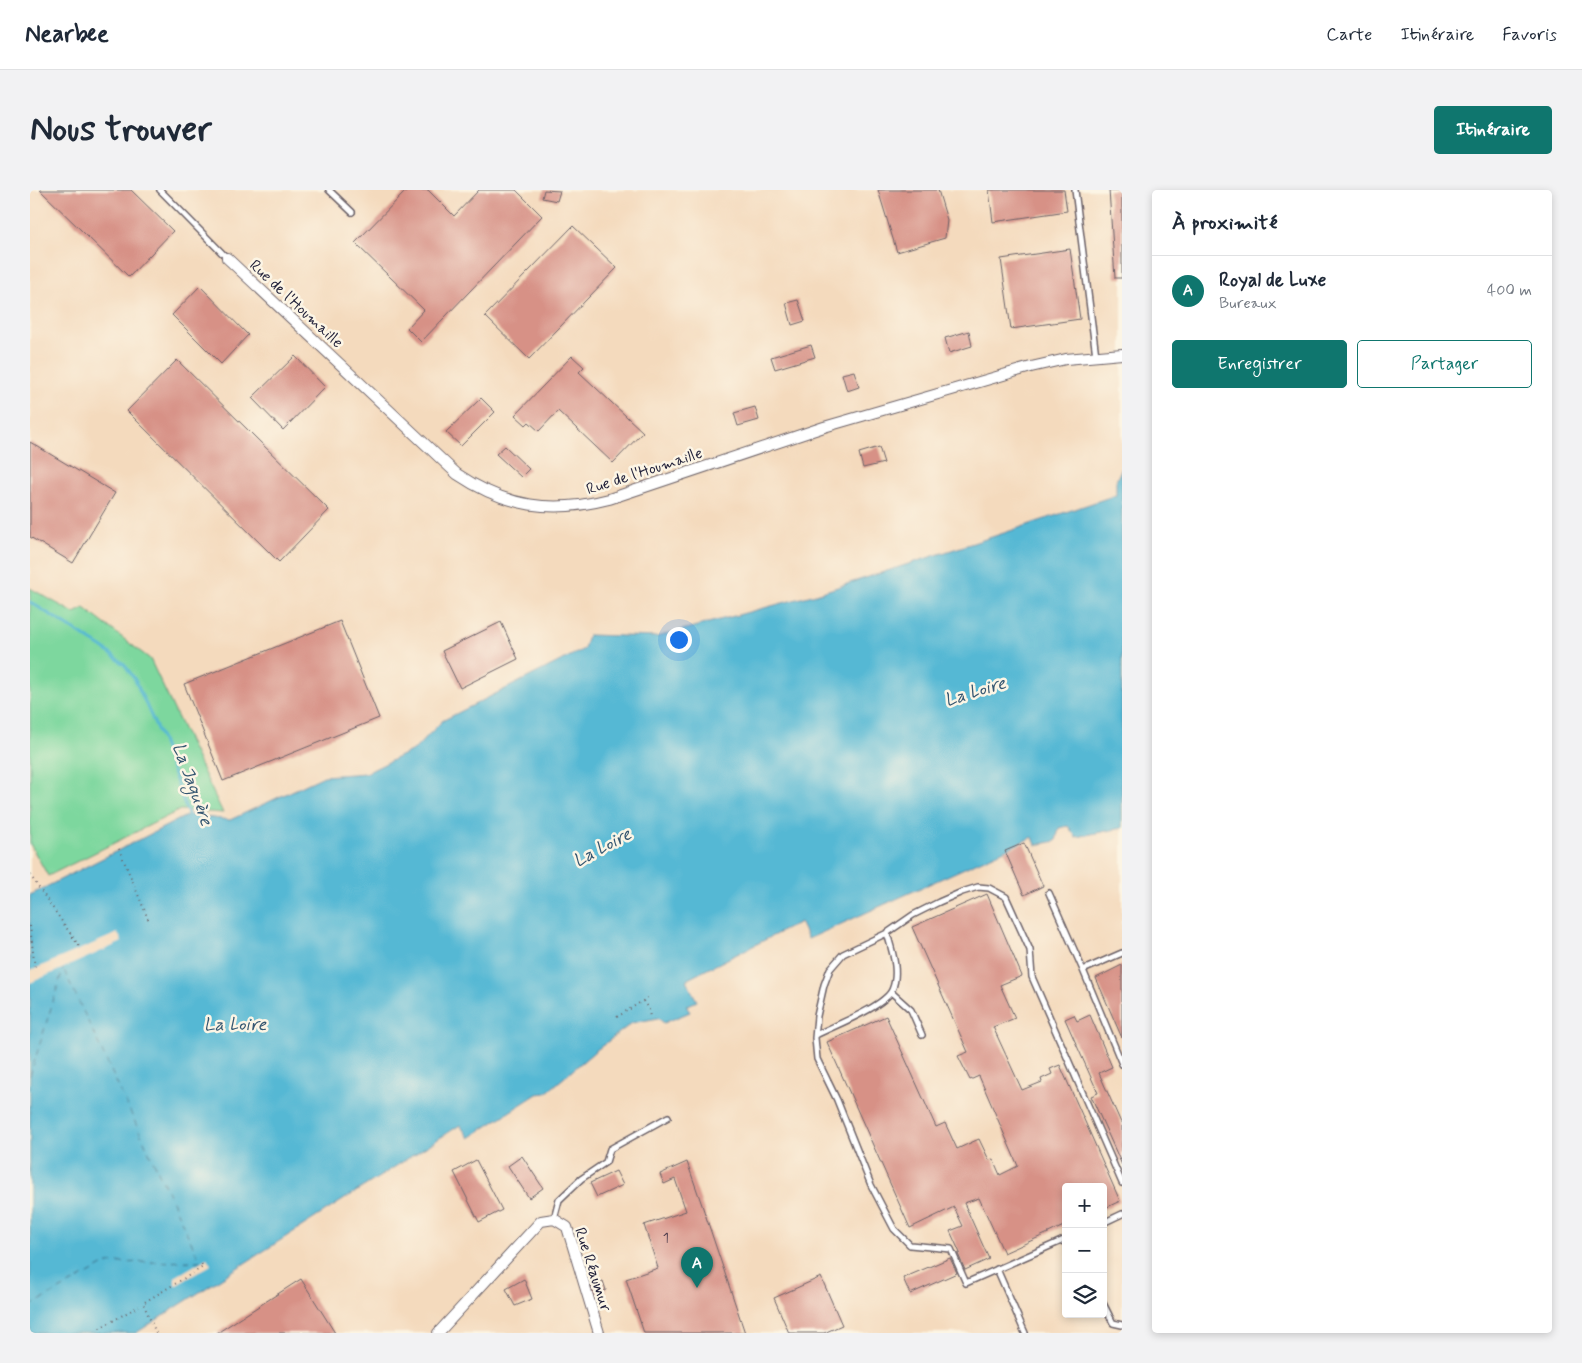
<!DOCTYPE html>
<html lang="fr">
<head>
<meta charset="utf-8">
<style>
  :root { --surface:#fff; --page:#f2f2f3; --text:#1f2937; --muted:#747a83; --line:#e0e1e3; --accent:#0f766e }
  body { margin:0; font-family:Mynerve,sans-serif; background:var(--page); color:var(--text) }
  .controls { position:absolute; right:15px; bottom:15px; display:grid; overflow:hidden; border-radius:5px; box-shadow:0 2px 8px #0003 }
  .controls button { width:45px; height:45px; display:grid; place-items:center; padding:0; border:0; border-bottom:1px solid var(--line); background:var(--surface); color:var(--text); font:25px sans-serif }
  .you { position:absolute; left:648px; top:449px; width:18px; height:18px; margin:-12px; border:4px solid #fff; border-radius:50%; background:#1a73e8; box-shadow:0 0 0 8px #1a73e833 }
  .badge { display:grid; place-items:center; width:32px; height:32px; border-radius:50%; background:var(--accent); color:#fff; font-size:16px; font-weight:700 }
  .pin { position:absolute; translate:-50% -41px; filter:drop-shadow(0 1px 2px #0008) }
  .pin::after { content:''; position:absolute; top:26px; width:18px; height:15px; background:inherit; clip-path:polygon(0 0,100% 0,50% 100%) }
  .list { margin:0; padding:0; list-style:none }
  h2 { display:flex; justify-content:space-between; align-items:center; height:65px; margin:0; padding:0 20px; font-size:21px }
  h2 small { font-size:16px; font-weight:400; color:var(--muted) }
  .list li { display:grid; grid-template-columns:32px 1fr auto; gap:15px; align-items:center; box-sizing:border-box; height:70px; padding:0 20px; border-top:1px solid var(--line) }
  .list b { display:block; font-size:19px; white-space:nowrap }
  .list p { margin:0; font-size:16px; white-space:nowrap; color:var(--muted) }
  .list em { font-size:16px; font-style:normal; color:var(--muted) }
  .actions { display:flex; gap:10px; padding:15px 20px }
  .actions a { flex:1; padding:11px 0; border:1px solid var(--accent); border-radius:5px; text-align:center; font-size:18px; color:var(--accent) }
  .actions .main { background:var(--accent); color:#fff }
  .icon { flex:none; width:28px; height:28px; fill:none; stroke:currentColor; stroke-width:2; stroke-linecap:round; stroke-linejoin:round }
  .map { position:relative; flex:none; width:1092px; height:1143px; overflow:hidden; border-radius:5px }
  header { display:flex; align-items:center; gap:30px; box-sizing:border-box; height:70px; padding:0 25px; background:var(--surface); border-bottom:1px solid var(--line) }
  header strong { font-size:24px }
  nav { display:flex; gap:28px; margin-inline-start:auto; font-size:18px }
  .intro { display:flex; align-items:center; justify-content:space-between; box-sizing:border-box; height:120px; padding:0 30px }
  h1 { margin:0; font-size:35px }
  .button { padding:12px 22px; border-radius:5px; background:var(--accent); color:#fff; font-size:18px; font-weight:700 }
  main { display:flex; gap:30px; padding:0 30px }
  aside { flex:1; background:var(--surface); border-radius:5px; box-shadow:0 2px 8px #0003 }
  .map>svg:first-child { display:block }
</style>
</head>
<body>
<header>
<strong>Nearbee</strong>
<nav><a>Carte</a><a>Itinéraire</a><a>Favoris</a></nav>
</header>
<div class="intro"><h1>Nous trouver</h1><a class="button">Itinéraire</a></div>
<main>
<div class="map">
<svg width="1092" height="1143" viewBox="0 0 1092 1143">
  <rect width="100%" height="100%" fill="#fcf5e5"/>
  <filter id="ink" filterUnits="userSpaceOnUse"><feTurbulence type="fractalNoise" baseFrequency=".02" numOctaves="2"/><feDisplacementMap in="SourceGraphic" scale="10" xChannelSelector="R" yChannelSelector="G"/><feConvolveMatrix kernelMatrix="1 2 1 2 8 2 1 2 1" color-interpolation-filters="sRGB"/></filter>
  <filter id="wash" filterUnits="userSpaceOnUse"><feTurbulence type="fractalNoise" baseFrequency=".0096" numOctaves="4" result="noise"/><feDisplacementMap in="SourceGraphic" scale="20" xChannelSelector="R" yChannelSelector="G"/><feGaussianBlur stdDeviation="1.12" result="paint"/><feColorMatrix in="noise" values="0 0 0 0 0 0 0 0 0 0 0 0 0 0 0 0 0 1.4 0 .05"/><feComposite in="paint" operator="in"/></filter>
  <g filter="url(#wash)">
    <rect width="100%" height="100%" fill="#f4dabd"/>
    <path fill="#7dd79e" stroke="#507c6c" d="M0 398 44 423 54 418 120 469 193 623 150 620 18 686 0 654Z"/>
    <path fill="#55b8d4" stroke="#3c6d88" d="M1092 277V638L1046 647 1038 636 1029 638 1026 651 1006 655 1003 647 778 749 770 732 656 790 667 811 656 816 660 822 634 833 628 828 602 833 564 862 516 903 507 904 439 948 430 935 106 1143H0V705L158 625 200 630 294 586 336 583 385 559 412 531 554 459 558 445 626 447 786 404 974 343 1086 305V291Z"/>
    <path fill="#f4dabd" d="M88 743 92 752 0 793V781Z
      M177 1068 181 1075 145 1096V1087Z"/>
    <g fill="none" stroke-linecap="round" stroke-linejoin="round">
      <path stroke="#55b8d4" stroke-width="3" d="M0 412 73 458 95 475 105 490 131 548 159 627"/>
      <path stroke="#345671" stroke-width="1" stroke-dasharray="6 5" stroke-linecap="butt" d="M0 886 33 779
        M0 1116 78 1073 170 1071 33 778"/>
    </g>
    <g id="blocks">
      <path fill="#d79186" d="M10 0H101L143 41 99 87Z
        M377 0H398L424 26 449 0H486L512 26 391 152 377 138 394 120 325 53Z
        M514 0 530 1 527 11 512 8Z
        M848 0H908L917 30 915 48 867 62Z
        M959 0H1034L1037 21 963 32Z
        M1079 0H1092V88H1085Z
        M543 36 587 78 499 169 455 126Z
        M1040 59 1050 129 981 139 971 69Z
        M170 96 218 145 191 174 142 125Z
        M768 110 775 131 762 135 756 113Z
        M939 141 942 156 919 163 915 148Z
        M781 155 785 167 745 179 741 167Z
        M265 166 295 197 253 240 222 208Z
        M542 166 554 177 549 182 613 242 583 273 528 221 509 241 499 232 496 235 485 225Z
        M147 170 299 320 249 372 97 221Z
        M824 181 829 197 817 201 812 184Z
        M451 208 465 222 431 256 416 242Z
        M725 217 729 230 708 236 704 223Z
        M0 252 85 303 43 373 0 347Z
        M475 256 499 279 491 287 466 264Z
        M849 257 854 273 833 278 829 263Z
        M310 431 349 528 193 591 154 494Z
        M471 432 488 469 430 498 412 461Z
        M994 653 1013 696 994 705 975 661Z
        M957 704 992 786 970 795 985 828 963 837 992 900 1012 892 1011 889 1022 884 1020 879 1030 875 1090 1011 1073 1019V997H1036V1035L974 1063 949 1008 934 1013 959 1069 935 1080 928 1064 930 1063 920 1041 933 1036 924 1017 880 1038 797 852 856 826 906 937 915 933 927 959 949 949 959 970 963 969 970 985 988 976 949 886 940 890 928 866 938 862 882 737Z
        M1092 775V848L1066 788Z
        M1044 825 1047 831 1060 825 1082 877 1069 883 1092 935V975L1061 906 1068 903 1035 829Z
        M492 966 513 998 499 1008 478 976Z
        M446 970 472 1020 449 1032 424 982Z
        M657 972 672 1015 715 1143H614L596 1089 628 1078 614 1035 656 1021 645 989 634 994 630 984Z
        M586 981 593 995 567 1007 560 993Z
        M920 1068 927 1083 880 1104 873 1088Z
        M791 1087 812 1135 794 1143H759L744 1108Z
        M271 1089 305 1143H187Z
        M494 1089 502 1109 485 1116 476 1099Z
        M573 1091 576 1100 565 1104 561 1094Z"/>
    </g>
  </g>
  <g filter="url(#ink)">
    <use href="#blocks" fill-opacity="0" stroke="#6c6268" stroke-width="1"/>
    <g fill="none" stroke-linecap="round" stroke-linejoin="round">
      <g stroke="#6c6268" stroke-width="8">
        <path id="service" d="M130 0 197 68
          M299 0 322 22
          M1045 0 1066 166
          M1019 703 1053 780
          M1092 763 1053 780 1092 874
          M861 802 881 820 892 845
          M786 845C803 836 854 817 862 800 870 782 862 761 857 743
          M524 1029 529 1010 551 989 576 972 580 959 638 927
          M1073 1033 1092 1024
          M1036 1049 936 1093 921 1059 880 1055 864 1039 841 995 807 910 787 869 785 848 787 826 794 795 800 779 813 764 857 743 883 725 909 712 932 702 948 697 959 698 976 707 1000 760 1002 787 1092 993
          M967 1079 995 1143
          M1073 1113 1083 1133 1092 1135"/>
      </g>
      <g stroke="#6c6268" stroke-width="12">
        <path id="minor" d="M197 68 427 284C476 317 522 324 579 309L794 237 1001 177 1036 169 1092 164
          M408 1143 511 1031 524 1029 537 1037 569 1143"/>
      </g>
      <path stroke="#6c6268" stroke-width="2" stroke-dasharray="1 4" stroke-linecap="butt" d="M89 659 119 731
        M0 685 51 759
        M0 736 5 779
        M613 811 619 820 620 828
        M587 827 619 807
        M72 1143 70 1138 109 1116
        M126 1143 113 1113 173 1077 170 1071"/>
      <use href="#service" stroke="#fff" stroke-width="5"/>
      <use href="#minor" stroke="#fff" stroke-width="10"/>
    </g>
  </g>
  <g text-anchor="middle" stroke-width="5" stroke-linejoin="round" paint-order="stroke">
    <g font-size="14" fill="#4f3e4e">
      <text x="636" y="1052">1</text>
    </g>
    <g font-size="16" fill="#22223b" stroke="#fcf5e5">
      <text transform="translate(267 113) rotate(43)" y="6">Rue de l'Houmaille</text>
      <text transform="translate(614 280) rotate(-18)" y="6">Rue de l'Houmaille</text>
      <text transform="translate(564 1079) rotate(72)" y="6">Rue Réaumur</text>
    </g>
    <g font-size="18" font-style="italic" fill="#345671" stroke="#fcf5e5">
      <text transform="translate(945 501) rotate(-17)" y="6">La Loire</text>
      <text transform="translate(163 594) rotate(70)" y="6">La Jaguère</text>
      <text transform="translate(572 657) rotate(-28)" y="6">La Loire</text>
      <text x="205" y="840">La Loire</text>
    </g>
  </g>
</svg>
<div class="controls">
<button>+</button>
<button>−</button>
<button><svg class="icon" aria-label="layers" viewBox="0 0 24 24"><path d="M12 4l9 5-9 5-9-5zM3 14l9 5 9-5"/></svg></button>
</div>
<div class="you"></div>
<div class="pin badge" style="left:667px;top:1098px">A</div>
</div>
<aside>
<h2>À proximité<small></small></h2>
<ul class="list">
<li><span class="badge">A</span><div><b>Royal de Luxe</b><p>Bureaux</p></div><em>400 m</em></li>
</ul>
<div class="actions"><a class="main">Enregistrer</a><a>Partager</a></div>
</aside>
</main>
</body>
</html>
